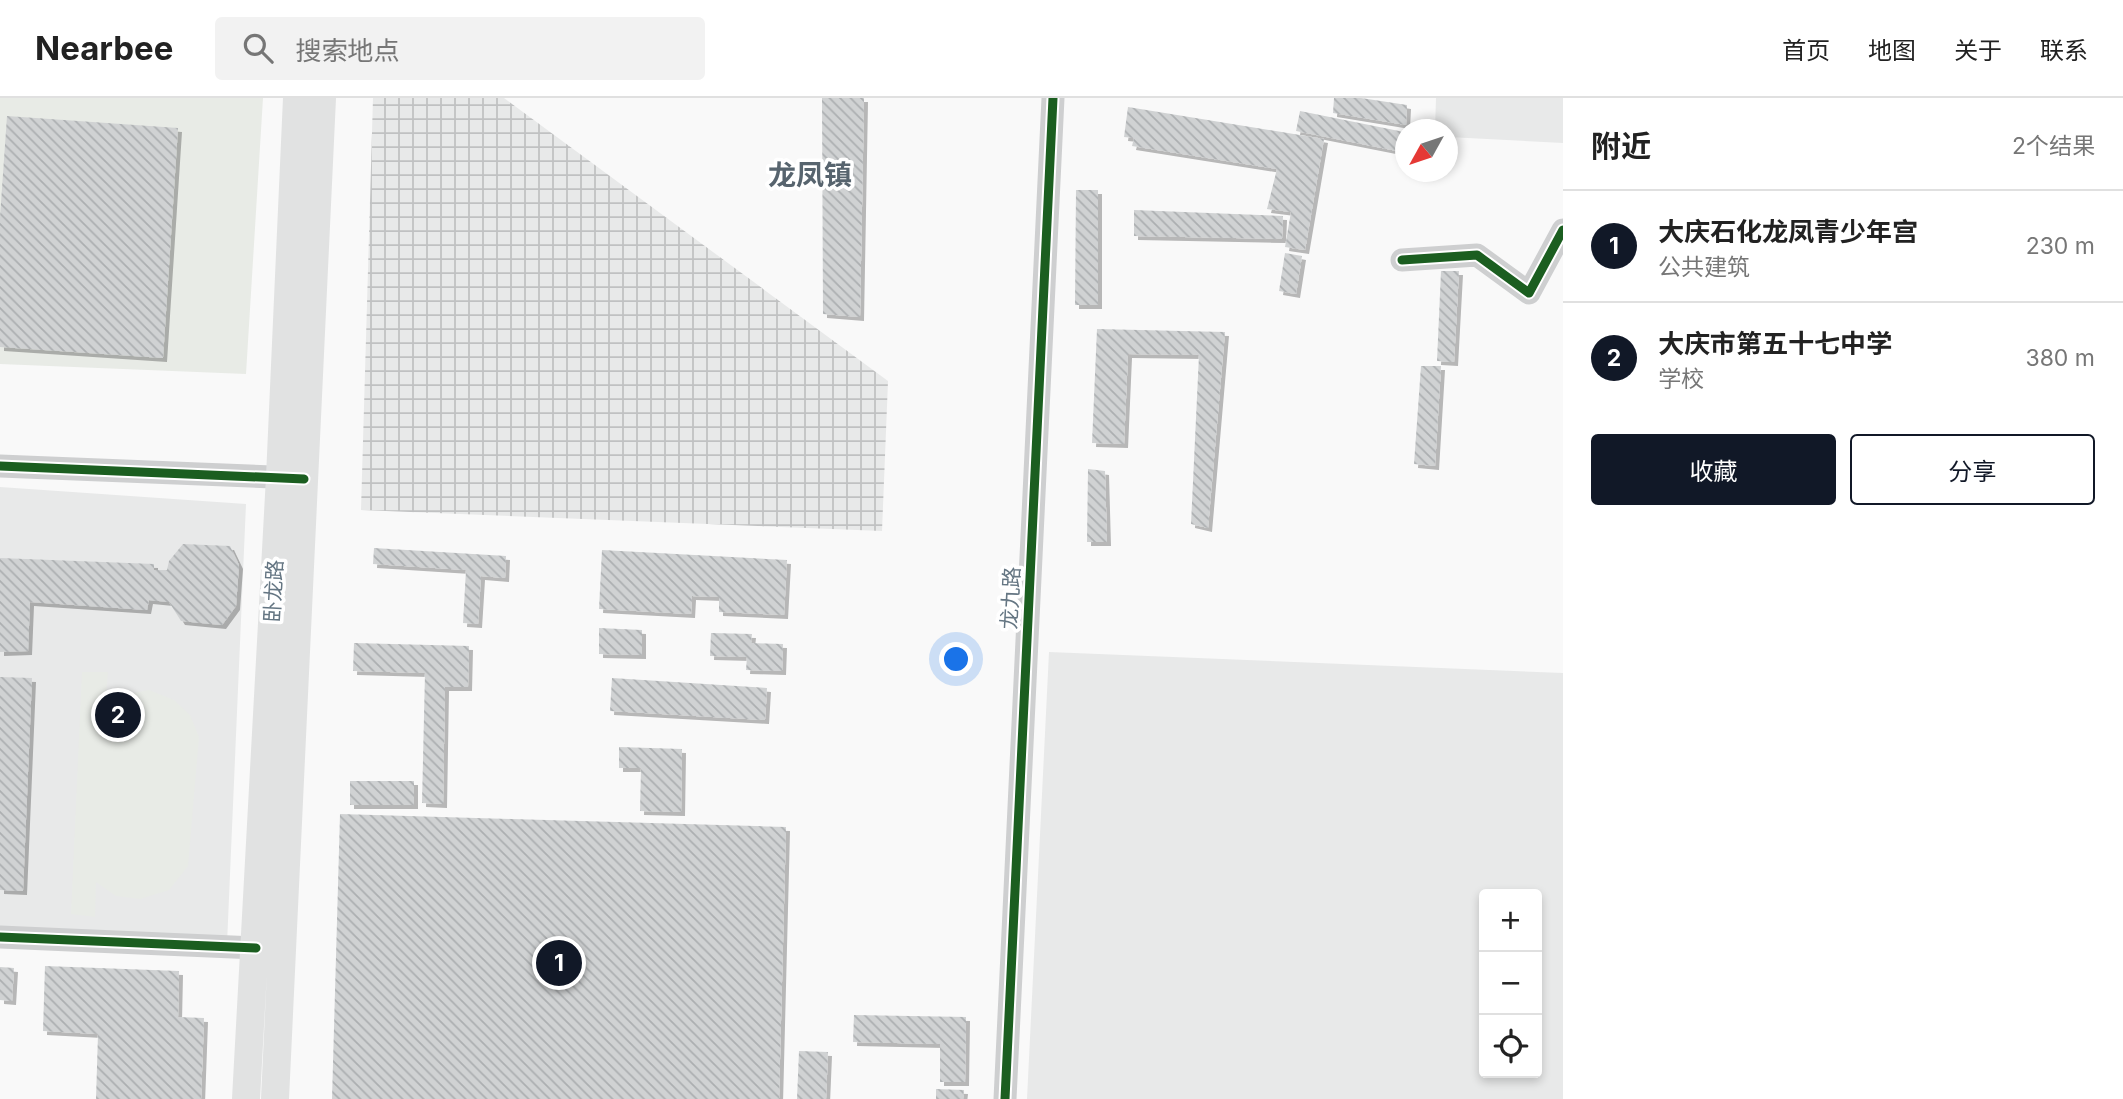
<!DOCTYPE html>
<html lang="zh">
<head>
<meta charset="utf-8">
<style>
  :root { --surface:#fff; --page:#f2f2f2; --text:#222; --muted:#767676; --line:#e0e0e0; --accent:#111827 }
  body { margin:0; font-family:Inter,"Noto Sans SC",sans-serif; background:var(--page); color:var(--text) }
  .controls { position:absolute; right:21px; bottom:21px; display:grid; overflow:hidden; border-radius:7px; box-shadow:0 4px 10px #0003 }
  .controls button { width:63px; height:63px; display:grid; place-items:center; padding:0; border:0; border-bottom:2px solid var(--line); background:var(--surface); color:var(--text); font:35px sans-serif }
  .compass { position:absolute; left:1395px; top:21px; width:63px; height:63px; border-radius:50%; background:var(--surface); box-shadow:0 4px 10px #0003; rotate:230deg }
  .you { position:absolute; left:957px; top:562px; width:24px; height:24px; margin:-18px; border:5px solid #fff; border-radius:50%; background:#1a73e8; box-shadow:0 0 0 10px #1a73e833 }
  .badge { display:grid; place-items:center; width:46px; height:46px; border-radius:50%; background:var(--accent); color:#fff; font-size:23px; font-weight:700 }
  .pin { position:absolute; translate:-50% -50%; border:4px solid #fff; box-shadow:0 2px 7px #0006 }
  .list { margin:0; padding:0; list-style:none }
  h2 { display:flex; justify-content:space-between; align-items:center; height:91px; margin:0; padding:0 28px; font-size:30px }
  h2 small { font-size:23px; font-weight:400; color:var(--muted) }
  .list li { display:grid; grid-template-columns:46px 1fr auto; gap:21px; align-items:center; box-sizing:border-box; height:112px; padding:0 28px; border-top:2px solid var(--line) }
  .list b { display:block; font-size:26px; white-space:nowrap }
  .list p { margin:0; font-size:23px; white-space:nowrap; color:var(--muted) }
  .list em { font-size:23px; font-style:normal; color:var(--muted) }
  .actions { display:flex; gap:14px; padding:21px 28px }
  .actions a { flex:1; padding:16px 0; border:2px solid var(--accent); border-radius:7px; text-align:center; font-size:24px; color:var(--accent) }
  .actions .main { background:var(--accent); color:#fff }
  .icon { flex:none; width:38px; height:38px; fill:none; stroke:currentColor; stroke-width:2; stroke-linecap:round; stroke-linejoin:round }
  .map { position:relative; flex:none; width:1563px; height:1001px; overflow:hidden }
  header { display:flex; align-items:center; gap:42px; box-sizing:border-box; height:98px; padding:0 35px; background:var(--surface); border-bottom:2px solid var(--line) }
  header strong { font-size:33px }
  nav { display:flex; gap:38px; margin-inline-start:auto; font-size:24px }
  .search { width:490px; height:63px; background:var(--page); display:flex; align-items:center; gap:18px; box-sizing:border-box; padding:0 24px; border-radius:7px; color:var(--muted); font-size:26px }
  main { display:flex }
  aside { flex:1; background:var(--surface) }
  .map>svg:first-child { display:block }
</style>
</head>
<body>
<header>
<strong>Nearbee</strong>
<div class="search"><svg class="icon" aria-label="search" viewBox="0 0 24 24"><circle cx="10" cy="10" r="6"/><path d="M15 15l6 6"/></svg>搜索地点</div>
<nav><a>首页</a><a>地图</a><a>关于</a><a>联系</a></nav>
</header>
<main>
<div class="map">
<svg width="1563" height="1001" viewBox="0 0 1563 1001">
  <defs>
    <pattern id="industrial-grid" width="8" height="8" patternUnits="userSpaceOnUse" patternTransform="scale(1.75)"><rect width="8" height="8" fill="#e8e9e9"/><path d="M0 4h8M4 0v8" fill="none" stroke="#c0c1c2"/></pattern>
    <pattern id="building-back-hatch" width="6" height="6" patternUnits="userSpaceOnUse" patternTransform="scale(1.75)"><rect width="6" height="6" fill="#d0d2d3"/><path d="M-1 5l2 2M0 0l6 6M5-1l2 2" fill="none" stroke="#acafb1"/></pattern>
    <filter id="shadow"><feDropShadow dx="4" dy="4" stdDeviation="0" flood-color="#0004"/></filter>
  </defs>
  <rect width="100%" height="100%" fill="#f9f9f9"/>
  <path fill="#e8e9e9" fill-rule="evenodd" d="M1436 0H1563V45L1448 39V32L1435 31Z
    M0 389 246 406 227 846 0 828Z
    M1049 554 1563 575V1001H1027ZM1537 796V975H1484V796Z"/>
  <path fill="url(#industrial-grid)" d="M373 0H504L888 283 882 433 361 412Z"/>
  <path fill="#e8ebe6" d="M0 0H263L246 276 0 266Z
    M82 574H108L105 607 124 597 149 592 174 602 190 617 199 639 188 768 169 792 140 801 116 798 96 784 95 819 71 816Z"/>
  <path fill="url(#building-back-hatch)" filter="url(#shadow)" d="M822 0H864L860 219 823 216Z
    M1334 0H1361L1407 7 1406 27 1333 15Z
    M1128 9 1324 41 1305 152 1285 149 1291 114 1267 111 1277 71 1132 48 1134 40 1124 39Z
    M1300 13 1404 34 1402 54 1296 33Z
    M7 18 178 30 163 260 0 249V119Z
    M1076 92H1098V207H1075Z
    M1134 112 1283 118 1282 141 1134 138Z
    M1285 155 1302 158 1296 196 1279 193Z
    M1441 173H1459L1454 264 1437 263Z
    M1097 231 1225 234 1208 430 1191 426 1199 257 1128 256 1124 346 1092 345Z
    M1421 268H1441L1435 368 1414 366Z
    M1088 371 1105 373 1107 444H1087Z
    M183 446 230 448 239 467 236 508 222 527 181 523 169 504 149 502 147 512 30 504 28 553 0 554V460L154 466V472H167L169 463Z
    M374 450 506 458 505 480 481 478 478 526 463 525 466 472 373 466Z
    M602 452 787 462 784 517 719 514V499L692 498 691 516 599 511Z
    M599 530 642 532V557L599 556Z
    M711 535 752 536 751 545 783 546 782 573 746 572 747 559 710 558Z
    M354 545 469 548 468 589H445L443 706 422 705 425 575 353 573Z
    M0 579 32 580 23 793 0 792Z
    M612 580 767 590 765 622 610 613Z
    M619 649 682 651 681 714 640 713 641 670H619Z
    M350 683H414V707H350Z
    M340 716 786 729 779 1001H332Z
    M45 868 179 873 178 919 204 920 201 1001H96L98 936 43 933Z
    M0 869 14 870 12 903 0 902Z
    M854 917 966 919 965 984H940V946L853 944Z
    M799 953 828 954 826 1001H797Z
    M936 991 964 992 963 1001H936Z"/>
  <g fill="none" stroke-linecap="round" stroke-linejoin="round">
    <path stroke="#cecfd0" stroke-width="23" d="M1402 162 1477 157 1529 195 1563 132
      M0 368 297 380
      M0 839 256 850
      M1005 1001 1053 0"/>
    <path stroke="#e1e2e2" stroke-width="28" d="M246 1001 280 379 297 0
      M275 1001 322 0"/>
    <g stroke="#fff" stroke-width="13">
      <path id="cycleway" d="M1402 162 1477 157 1529 195 1563 132
        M0 368 304 381
        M0 839 256 850
        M1005 1001 1053 0"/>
    </g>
    <use href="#cycleway" stroke="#1b5e20" stroke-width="9"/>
  </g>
  <g text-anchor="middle" stroke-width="7" stroke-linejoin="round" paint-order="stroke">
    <g font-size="21" fill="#657683" stroke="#fff">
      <text transform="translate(274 493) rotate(-87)" y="7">卧龙路</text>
      <text transform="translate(1011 500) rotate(-87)" y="7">龙九路</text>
    </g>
    <g font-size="28" font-weight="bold" fill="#57646e" stroke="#fff">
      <text x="810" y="87">龙凤镇</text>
    </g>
  </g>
</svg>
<div class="controls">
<button>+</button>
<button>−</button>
<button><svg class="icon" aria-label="locate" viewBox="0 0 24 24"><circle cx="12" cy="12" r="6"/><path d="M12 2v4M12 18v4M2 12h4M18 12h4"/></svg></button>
</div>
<svg class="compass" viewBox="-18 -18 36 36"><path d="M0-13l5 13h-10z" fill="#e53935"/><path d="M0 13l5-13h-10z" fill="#767676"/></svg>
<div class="you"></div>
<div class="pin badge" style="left:559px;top:865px">1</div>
<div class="pin badge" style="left:118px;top:617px">2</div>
</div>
<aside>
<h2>附近<small>2个结果</small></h2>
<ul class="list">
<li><span class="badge">1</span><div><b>大庆石化龙凤青少年宫</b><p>公共建筑</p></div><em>230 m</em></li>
<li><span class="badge">2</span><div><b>大庆市第五十七中学</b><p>学校</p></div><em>380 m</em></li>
</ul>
<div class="actions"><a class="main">收藏</a><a>分享</a></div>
</aside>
</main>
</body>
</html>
